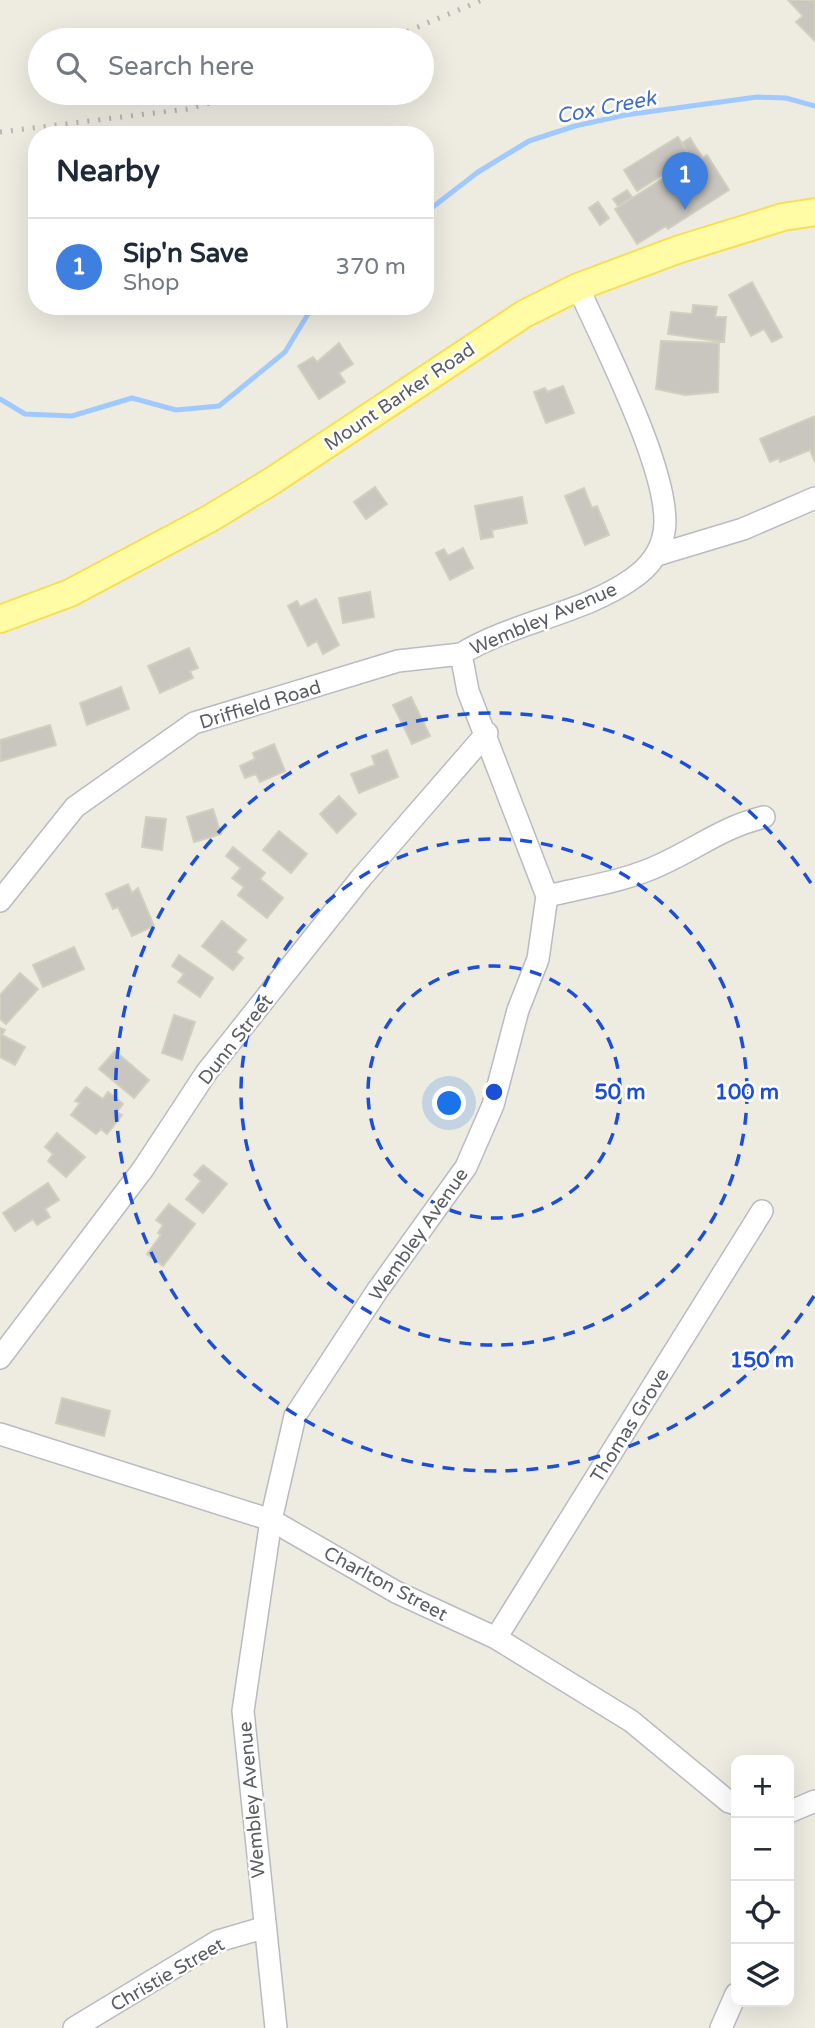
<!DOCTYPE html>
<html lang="en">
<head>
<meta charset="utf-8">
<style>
  :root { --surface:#fff; --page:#f2f2f3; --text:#1f2937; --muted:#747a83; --line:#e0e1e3; --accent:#7c3aed }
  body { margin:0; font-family:"Varela Round",sans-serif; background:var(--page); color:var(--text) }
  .controls { position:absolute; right:21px; bottom:21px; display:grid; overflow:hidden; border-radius:14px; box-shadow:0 7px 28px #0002 }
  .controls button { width:63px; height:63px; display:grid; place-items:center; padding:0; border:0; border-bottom:2px solid var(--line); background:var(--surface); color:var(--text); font:35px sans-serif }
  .you { position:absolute; left:450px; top:1104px; width:24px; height:24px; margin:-18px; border:5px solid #fff; border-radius:50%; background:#1a73e8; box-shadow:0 0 0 10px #1a73e833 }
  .badge { display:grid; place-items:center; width:46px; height:46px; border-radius:50%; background:var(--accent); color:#fff; font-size:23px; font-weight:700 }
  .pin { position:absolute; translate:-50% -58px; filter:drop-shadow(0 2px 4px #0008) }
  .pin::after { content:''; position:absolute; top:37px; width:24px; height:21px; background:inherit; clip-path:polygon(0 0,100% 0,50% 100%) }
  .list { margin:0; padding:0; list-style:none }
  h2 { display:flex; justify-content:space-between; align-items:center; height:91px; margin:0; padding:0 28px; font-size:30px }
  h2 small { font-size:23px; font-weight:400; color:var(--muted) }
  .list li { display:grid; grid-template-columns:46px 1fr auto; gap:21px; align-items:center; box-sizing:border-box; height:98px; padding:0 28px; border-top:2px solid var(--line) }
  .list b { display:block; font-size:26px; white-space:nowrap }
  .list p { margin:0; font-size:23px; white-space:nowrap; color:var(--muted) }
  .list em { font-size:23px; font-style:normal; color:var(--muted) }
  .icon { flex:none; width:38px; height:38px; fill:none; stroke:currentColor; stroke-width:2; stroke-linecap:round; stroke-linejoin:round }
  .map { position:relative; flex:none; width:815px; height:2028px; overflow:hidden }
  .search { position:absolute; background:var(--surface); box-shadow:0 7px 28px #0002; left:28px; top:28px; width:406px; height:77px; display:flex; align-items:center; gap:18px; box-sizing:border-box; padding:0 24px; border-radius:38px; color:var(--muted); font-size:26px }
  .panel { position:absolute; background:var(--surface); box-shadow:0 7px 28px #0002; left:28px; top:126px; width:406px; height:189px; border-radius:28px }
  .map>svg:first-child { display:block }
</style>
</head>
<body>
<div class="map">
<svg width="815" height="2028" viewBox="0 0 815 2028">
  <rect width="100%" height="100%" fill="#eeece1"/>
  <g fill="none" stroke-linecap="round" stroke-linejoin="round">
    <path stroke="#a0c9ff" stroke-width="5" d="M425 213 478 172 529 141 575 126 625 115 757 97 786 98 815 106
      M0 399 25 414 72 416 132 398 176 410 219 406 285 352 313 306"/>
  </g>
  <path fill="#c8c6be" stroke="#d2cfbf" stroke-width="2" d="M788 0H815V41L796 22 803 16Z
    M678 137 690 157 637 191 624 170Z
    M690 138 702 157 694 163 682 143Z
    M707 155 729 190 668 229 666 226 637 244 615 209 692 160 695 164Z
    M627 190 632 197 618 206 613 199Z
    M598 202 609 218 600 225 589 208Z
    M752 282 782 337 772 342 764 329 751 336 729 295Z
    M693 305 717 307 715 317H726L724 342 668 334 671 312 692 314Z
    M661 341 719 343 718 392 685 395 656 389Z
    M339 343 353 364 339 373 345 382 319 399 298 366 313 357 317 362Z
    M563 386 574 413 546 423 534 392 545 388 547 392Z
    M815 416V462L810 450 780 462 779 458 770 462 760 439Z
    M375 487 387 504 366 519 354 502Z
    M584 488 592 508 597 506 609 535 585 545 565 496Z
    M522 497 527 523 492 530 493 537 481 539 475 506Z
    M463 548 473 568 450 580 436 553 444 549 448 556Z
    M370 592 374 617 343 623 339 598Z
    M316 599 339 645 323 654 317 641 308 646 288 606 297 601 300 607Z
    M189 648 198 668 190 671 193 678 160 693 148 666Z
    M121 687 129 709 87 725 80 703Z
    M411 697 430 736 412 744 393 705Z
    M50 725 56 745 1 761 0 740Z
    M274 744 285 771 260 782 256 774 245 778 240 766 255 759 253 753Z
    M387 750 398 777 359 793 351 774 375 765 372 756Z
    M339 796 356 814 337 833 320 814Z
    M213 809 221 834 194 842 187 817Z
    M146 817 166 819 162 850 142 847Z
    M279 831 307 854 291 873 263 850Z
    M233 847 265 873 260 879 283 898 267 918 238 895 244 887 232 878 241 868 226 856Z
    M128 884 132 893 138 888 154 926 132 936 118 907 113 909 106 894Z
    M222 921 246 940 236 952 243 958 233 970 202 946Z
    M74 947 84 969 43 987 33 965Z
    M179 955 213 978 200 997 178 982 184 974 172 966Z
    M20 973 38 989 6 1024 0 1019V995Z
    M174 1015 195 1022 182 1060 162 1053Z
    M0 1028 5 1030 2 1035 25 1047 15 1065 0 1057Z
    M115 1051 149 1080 134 1098 99 1069Z
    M86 1087 103 1099 108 1092 123 1104 117 1112 122 1115 107 1134 101 1129 96 1134 71 1115 80 1103 75 1101Z
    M57 1133 85 1157 66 1177 48 1161 53 1154 45 1147Z
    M203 1165 227 1184 203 1213 186 1199 201 1181 194 1175Z
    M48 1183 59 1200 45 1209 50 1217 37 1225 33 1219 15 1231 3 1213Z
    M169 1204 195 1224 163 1266 147 1254 161 1235 158 1233 163 1225 156 1220Z
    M62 1398 110 1411 104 1436 56 1423Z"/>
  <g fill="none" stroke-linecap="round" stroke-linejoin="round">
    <g stroke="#b9bbc1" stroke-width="24">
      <path id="minor" d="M657 555 743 529 815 498
        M547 896C585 887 627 881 662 864 701 846 721 828 764 817
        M0 901 75 807 194 723 398 661 461 654
        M0 1358 143 1169 206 1073 361 878 487 733
        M0 1434 271 1520 396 1592 496 1638 631 1721 729 1802 736 1804
        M496 1638 762 1211
        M789 1812 815 1801
        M74 2028 218 1941 263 1928
        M276 2028 243 1711 271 1520 295 1416 377 1291 466 1167 493 1105 518 1010 538 959 547 896 468 691 461 654C513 622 582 614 632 579 648 568 661 552 664 532 674 479 602 341 578 287
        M721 2028 736 1994"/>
    </g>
    <g stroke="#f8df50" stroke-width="30">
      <path id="major" d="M0 619 70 593 209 519 272 481 524 314 578 287 677 250 783 217 815 212"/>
    </g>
    <use href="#minor" stroke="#fff" stroke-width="21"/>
    <use href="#major" stroke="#fffca5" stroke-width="26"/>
    <path stroke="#b5b6b6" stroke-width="5" stroke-dasharray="2 9" stroke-linecap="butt" d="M387 40 482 0
      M0 132 187 109 249 93"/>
  </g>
  <g fill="none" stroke="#1d4ed8" stroke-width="3.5" stroke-dasharray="12 9">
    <circle cx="494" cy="1092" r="126"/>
    <circle cx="494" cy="1092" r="253"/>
    <path d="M814 1296A379 379 0 1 1 814 888"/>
  </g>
  <g text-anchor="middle" stroke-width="5" stroke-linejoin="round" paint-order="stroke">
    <g font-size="19" fill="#5a5d63" stroke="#fff">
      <text transform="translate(399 396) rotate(-34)" y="7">Mount Barker Road</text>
      <text transform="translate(543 618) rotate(-23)" y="7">Wembley Avenue</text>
      <text transform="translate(260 704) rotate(-17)" y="7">Driffield Road</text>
      <text transform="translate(235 1039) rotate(-52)" y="7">Dunn Street</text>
      <text transform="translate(418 1234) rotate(-55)" y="7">Wembley Avenue</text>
      <text transform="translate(629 1425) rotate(-58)" y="7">Thomas Grove</text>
      <text transform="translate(386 1583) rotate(28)" y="7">Charlton Street</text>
      <text transform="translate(251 1800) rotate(-95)" y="7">Wembley Avenue</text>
      <text transform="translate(167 1974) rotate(-30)" y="7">Christie Street</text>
    </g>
    <g font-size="21" font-style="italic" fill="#3d6ec8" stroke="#fff">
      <text transform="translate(606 107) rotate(-11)" y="7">Cox Creek</text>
    </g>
  </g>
  <circle cx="494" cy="1092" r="10" fill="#1d4ed8" stroke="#fff" stroke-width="3.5"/>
  <g font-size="21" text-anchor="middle" font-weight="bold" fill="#1d4ed8" stroke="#fff" stroke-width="5" stroke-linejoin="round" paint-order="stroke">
    <text x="620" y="1099">50 m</text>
    <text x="747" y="1099">100 m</text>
    <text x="762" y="1367">150 m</text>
  </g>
</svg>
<div class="controls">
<button>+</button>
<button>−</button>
<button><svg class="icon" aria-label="locate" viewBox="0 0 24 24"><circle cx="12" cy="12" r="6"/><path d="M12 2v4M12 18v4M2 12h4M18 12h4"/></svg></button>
<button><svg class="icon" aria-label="layers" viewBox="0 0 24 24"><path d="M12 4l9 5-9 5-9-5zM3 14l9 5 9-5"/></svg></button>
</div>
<div class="you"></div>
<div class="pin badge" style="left:685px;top:210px;background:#3f7fe0">1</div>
<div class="search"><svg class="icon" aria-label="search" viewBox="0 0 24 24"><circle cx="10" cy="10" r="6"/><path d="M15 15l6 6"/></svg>Search here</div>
<section class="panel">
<h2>Nearby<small></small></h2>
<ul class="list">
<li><span class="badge" style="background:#3f7fe0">1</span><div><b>Sip'n Save</b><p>Shop</p></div><em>370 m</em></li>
</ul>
</section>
</div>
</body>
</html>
